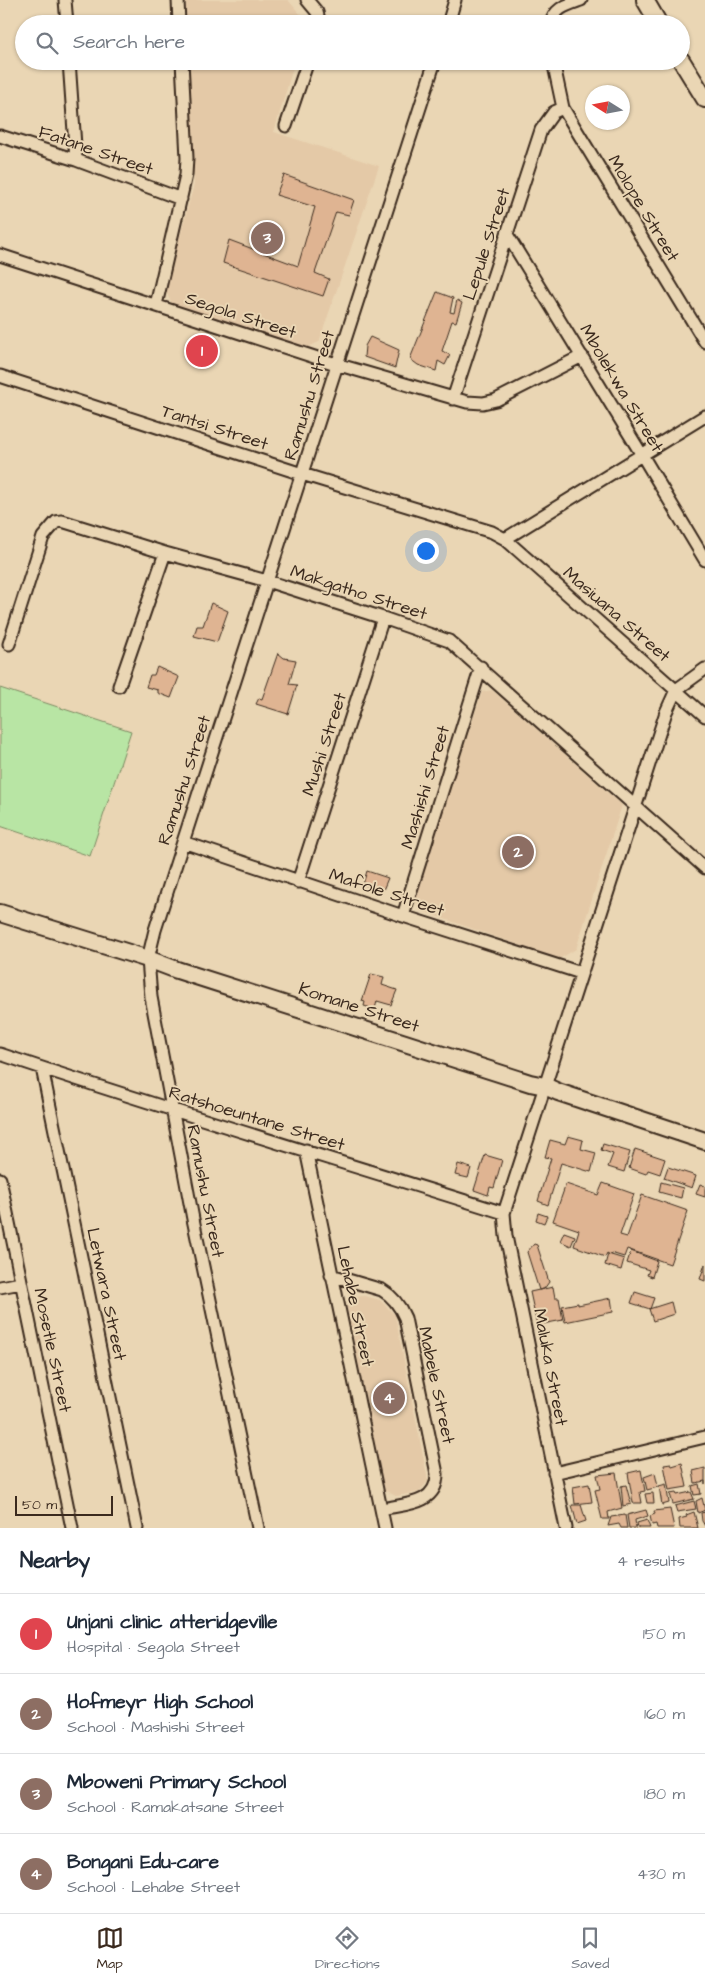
<!DOCTYPE html>
<html lang="en">
<head>
<meta charset="utf-8">
<style>
  :root { --surface:#fff; --page:#f2f2f3; --text:#1f2937; --muted:#747a83; --line:#e0e1e3; --accent:#3b2a1e }
  body { margin:0; font-family:"Architects Daughter",sans-serif; background:var(--page); color:var(--text) }
  .compass { position:absolute; left:585px; top:85px; width:45px; height:45px; border-radius:50%; background:var(--surface); box-shadow:0 1px 4px #0004; rotate:281deg }
  .scale { position:absolute; left:15px; bottom:12px; width:98px; box-sizing:border-box; padding-left:5px; border:2px solid #3b2a1e; border-top:0; font-size:14px; line-height:18px; white-space:nowrap; color:#3b2a1e; -webkit-text-stroke:4px #ead6b4; paint-order:stroke }
  .you { position:absolute; left:425px; top:550px; width:18px; height:18px; margin:-12px; border:4px solid #fff; border-radius:50%; background:#1a73e8; box-shadow:0 0 0 8px #1a73e833 }
  .badge { display:grid; place-items:center; width:32px; height:32px; border-radius:50%; background:var(--accent); color:#fff; font-size:16px; font-weight:700 }
  .pin { position:absolute; translate:-50% -50%; border:2px solid #fff; box-shadow:0 1px 5px #0006 }
  .list { margin:0; padding:0; list-style:none }
  h2 { display:flex; justify-content:space-between; align-items:center; height:65px; margin:0; padding:0 20px; font-size:21px }
  h2 small { font-size:16px; font-weight:400; color:var(--muted) }
  .list li { display:grid; grid-template-columns:32px 1fr auto; gap:15px; align-items:center; box-sizing:border-box; height:80px; padding:0 20px; border-top:1px solid var(--line) }
  .list b { display:block; font-size:19px; white-space:nowrap }
  .list p { margin:0; font-size:16px; white-space:nowrap; color:var(--muted) }
  .list em { font-size:16px; font-style:normal; color:var(--muted) }
  .icon { flex:none; width:28px; height:28px; fill:none; stroke:currentColor; stroke-width:2; stroke-linecap:round; stroke-linejoin:round }
  .map { position:relative; flex:none; width:705px; height:1528px; overflow:hidden }
  .search { position:absolute; background:var(--surface); box-shadow:0 1px 4px #0004; left:15px; right:15px; top:15px; height:55px; display:flex; align-items:center; gap:12px; box-sizing:border-box; padding:0 18px; border-radius:28px; color:var(--muted); font-size:19px }
  .sheet { height:385px; background:var(--surface) }
  nav { display:flex; justify-content:space-around; align-items:center; box-sizing:border-box; height:70px; border-top:1px solid var(--line); background:var(--surface); font-size:14px; color:var(--muted) }
  nav a { display:grid; justify-items:center; gap:2px }
  nav .on { color:var(--accent) }
  .map>svg:first-child { display:block }
</style>
</head>
<body>
<div class="map">
<svg width="705" height="1528" viewBox="0 0 705 1528">
  <rect width="100%" height="100%" fill="#ead6b4"/>
  <filter id="ink" filterUnits="userSpaceOnUse"><feTurbulence type="fractalNoise" baseFrequency=".02" numOctaves="2"/><feDisplacementMap in="SourceGraphic" scale="10" xChannelSelector="R" yChannelSelector="G"/><feConvolveMatrix kernelMatrix="1 2 1 2 8 2 1 2 1" color-interpolation-filters="sRGB"/></filter>
  <g filter="url(#ink)">
    <path fill="#e4c9a7" d="M185 0H288L307 22 306 24H186Z
      M188 61H295L274 132 379 166 319 342 306 348 173 306 165 290 194 185Z
      M492 690 622 805 576 949 559 959 422 911 413 899 482 692Z
      M365 1296 380 1300 395 1315 428 1481 419 1492 396 1496 384 1490 347 1307 350 1301 355 1297Z"/>
    <path fill="#b8e5a4" stroke="#7a8861" d="M0 688 131 731 90 856 0 826Z"/>
    <path fill="#dfb492" stroke="#3b2a1e" d="M284 175 354 200 349 215 336 212 315 273 329 279 323 296 223 263 229 240 298 266 315 207 276 195Z
      M437 292 453 298 450 312 454 313 457 300 462 303 456 322 452 321 442 351 450 355 445 365 438 361 436 371 418 365 410 359Z
      M370 337 399 350 395 368 364 357 365 346Z
      M211 603 228 611 217 642 194 636 197 626H203Z
      M278 653 284 658 296 660 289 684 297 685 288 714 256 704 259 698 262 699Z
      M157 667 179 677 171 698 158 693V690L146 687 150 675H154Z
      M367 871 388 878 383 890 363 884Z
      M371 974 384 977 382 985 397 990 391 1005 377 1001 375 1009 364 1006 365 1002 362 1001Z
      M568 1136 583 1140 581 1149 596 1153 591 1172 561 1163 548 1205 538 1201 551 1158 545 1157 550 1140 565 1144Z
      M603 1144 630 1152 624 1172 608 1167 613 1154 601 1150Z
      M635 1149 665 1159 660 1174 648 1170 646 1174 629 1168Z
      M485 1155 502 1160 494 1188 490 1187 488 1195 474 1190Z
      M458 1164 471 1168 468 1178 455 1175Z
      M668 1167 696 1176 692 1188 664 1178Z
      M661 1182 683 1188 681 1198 659 1192Z
      M603 1183 634 1194 620 1235 627 1237 642 1195 688 1211 670 1264 627 1249 624 1257 611 1253 610 1255 607 1253 605 1257 574 1246 579 1230 553 1221 566 1184 598 1195Z
      M700 1184 705 1186V1197L696 1194Z
      M538 1213 547 1216 544 1223 536 1220Z
      M564 1232 575 1236 571 1246 560 1241Z
      M534 1244 537 1245 549 1282 544 1289 539 1290 527 1252Z
      M631 1251 657 1261 652 1277 647 1275 649 1270 627 1263Z
      M608 1254 624 1259 621 1270 605 1265Z
      M705 1264V1281L700 1279Z
      M553 1287 555 1298H559L563 1320 537 1325 530 1292Z
      M635 1292 654 1298 650 1309 631 1303Z
      M611 1298 613 1312 565 1322 562 1306 578 1303V1305Z
      M671 1302 674 1314 653 1321 649 1309Z
      M682 1463 687 1487 669 1490 664 1465 671 1464 672 1466Z
      M705 1468V1484V1481L695 1483 693 1471Z
      M641 1470 645 1491 640 1492 642 1503H633L628 1473Z
      M616 1473 622 1508 608 1512 609 1519H602L595 1490 600 1489 597 1475Z
      M655 1473 658 1487 647 1490 644 1477Z
      M589 1484 592 1502 575 1504 573 1487Z
      M666 1484 669 1503 662 1505 659 1486Z
      M699 1484 701 1494 694 1495 692 1486Z
      M626 1485 631 1504 623 1506 621 1486Z
      M691 1492 694 1499 673 1504 670 1494 676 1493 677 1495Z
      M653 1493 654 1503H647L645 1494Z
      M702 1498 705 1510 698 1513 696 1501Z
      M694 1501 696 1509 677 1512 675 1506Z
      M572 1505H581L586 1521 577 1524Z
      M670 1509 674 1528H657L656 1524 652 1525 650 1516 655 1514 654 1511Z
      M646 1510 648 1516 635 1520 636 1528H629L627 1515Z
      M694 1512 698 1528H680L679 1519 687 1517 686 1515Z
      M705 1512V1526L702 1521 701 1513Z
      M625 1515 627 1528H621L619 1524 608 1526 611 1517Z
      M647 1520 650 1528H638L637 1523Z"/>
    <g fill="none" stroke-linecap="round" stroke-linejoin="round">
      <g stroke="#3b2a1e" stroke-width="15">
        <path id="street" d="M65 0 67 24
          M178 0 179 24
          M307 0 317 12 320 24
          M448 24 455 0
          M551 24C554 8 567 5 581 0
          M69 61 76 160
          M553 61 563 108 705 342
          M286 126 308 61
          M0 136 76 160 181 199
          M508 236 642 455 705 560
          M0 255 336 364 467 402 483 403 496 400 582 356
          M156 305 186 175 187 158 182 61
          M0 376 302 474 492 532 505 539 705 716
          M453 399 541 130 554 112 563 108
          M505 539 705 416
          M9 644 43 537 56 522 62 521 165 553 267 581 383 618 449 641 705 868
          M119 686 165 553
          M183 842 403 916 581 973
          M298 882 383 618
          M403 916 481 667
          M0 1054C167 1110 336 1160 504 1213
          M42 1068 137 1528
          M306 1150 385 1528
          M0 1179 72 1528
          M331 1275 382 1290C394 1297 400 1306 405 1318L437 1474C437 1505 405 1504 381 1509
          M0 1287 21 1283
          M554 1473 705 1437
          M258 1528 193 1219 151 997 148 959 155 930 183 842 435 61
          M566 1528 506 1236 504 1213 666 712 676 690 705 669"/>
      </g>
      <g stroke="#3b2a1e" stroke-width="20">
        <path id="secondary" d="M645 0 659 24
          M681 60 705 99
          M0 913 148 959 177 970 530 1083 545 1086 558 1092 705 1141"/>
      </g>
      <use href="#street" stroke="#ead6b4" stroke-width="11"/>
      <use href="#secondary" stroke="#ead6b4" stroke-width="16"/>
    </g>
  </g>
  <g text-anchor="middle" stroke-width="4" stroke-linejoin="round" paint-order="stroke">
    <g font-size="18" fill="#3b2a1e" stroke="#ead6b4">
      <text transform="translate(96 150) rotate(19)" y="6">Fatane Street</text>
      <text transform="translate(644 208) rotate(59)" y="6">Molope Street</text>
      <text transform="translate(486 244) rotate(-72)" y="6">Lepule Street</text>
      <text transform="translate(241 315) rotate(18)" y="6">Segola Street</text>
      <text transform="translate(622 388) rotate(59)" y="6">Mbolekwa Street</text>
      <text transform="translate(309 395) rotate(-73)" y="6">Ramushu Street</text>
      <text transform="translate(215 427) rotate(18)" y="6">Tantsi Street</text>
      <text transform="translate(359 592) rotate(18)" y="6">Makgatho Street</text>
      <text transform="translate(617 614) rotate(41)" y="6">Masiuana Street</text>
      <text transform="translate(324 744) rotate(-72)" y="6">Mushi Street</text>
      <text transform="translate(184 780) rotate(-72)" y="6">Ramushu Street</text>
      <text transform="translate(425 787) rotate(-73)" y="6">Mashishi Street</text>
      <text transform="translate(387 892) rotate(18)" y="6">Mafole Street</text>
      <text transform="translate(359 1007) rotate(18)" y="6">Komane Street</text>
      <text transform="translate(257 1118) rotate(17)" y="6">Ratshoeuntane Street</text>
      <text transform="translate(206 1191) rotate(79)" y="6">Ramushu Street</text>
      <text transform="translate(107 1294) rotate(78)" y="6">Letwara Street</text>
      <text transform="translate(356 1306) rotate(78)" y="6">Lehabe Street</text>
      <text transform="translate(53 1350) rotate(78)" y="6">Mosetle Street</text>
      <text transform="translate(551 1367) rotate(79)" y="6">Maluka Street</text>
      <text transform="translate(437 1385) rotate(78)" y="6">Mabele Street</text>
    </g>
  </g>
</svg>
<svg class="compass" viewBox="-18 -18 36 36"><path d="M0-13l5 13h-10z" fill="#e53935"/><path d="M0 13l5-13h-10z" fill="#747a83"/></svg>
<div class="scale">50 m</div>
<div class="you"></div>
<div class="pin badge" style="left:202px;top:351px;background:#e0444e">1</div>
<div class="pin badge" style="left:518px;top:852px;background:#8d6e63">2</div>
<div class="pin badge" style="left:267px;top:238px;background:#8d6e63">3</div>
<div class="pin badge" style="left:389px;top:1398px;background:#8d6e63">4</div>
<div class="search"><svg class="icon" aria-label="search" viewBox="0 0 24 24"><circle cx="10" cy="10" r="6"/><path d="M15 15l6 6"/></svg>Search here</div>
</div>
<section class="sheet">
<h2>Nearby<small>4 results</small></h2>
<ul class="list">
<li><span class="badge" style="background:#e0444e">1</span><div><b>Unjani clinic atteridgeville</b><p>Hospital · Segola Street</p></div><em>150 m</em></li>
<li><span class="badge" style="background:#8d6e63">2</span><div><b>Hofmeyr High School</b><p>School · Mashishi Street</p></div><em>160 m</em></li>
<li><span class="badge" style="background:#8d6e63">3</span><div><b>Mboweni Primary School</b><p>School · Ramakatsane Street</p></div><em>180 m</em></li>
<li><span class="badge" style="background:#8d6e63">4</span><div><b>Bongani Edu-care</b><p>School · Lehabe Street</p></div><em>430 m</em></li>
</ul>
</section>
<nav>
<a class="on"><svg class="icon" aria-label="map" viewBox="0 0 24 24"><path d="M3 6l6-2 6 2 6-2v14l-6 2-6-2-6 2zM9 4v14M15 6v14"/></svg>Map</a>
<a><svg class="icon" aria-label="directions" viewBox="0 0 24 24"><path d="M12 3l9 9-9 9-9-9zM9 14v-3h6M13 9l2 2-2 2"/></svg>Directions</a>
<a><svg class="icon" aria-label="saved" viewBox="0 0 24 24"><path d="M7 4h10v16l-5-4-5 4z"/></svg>Saved</a>
</nav>
</body>
</html>
